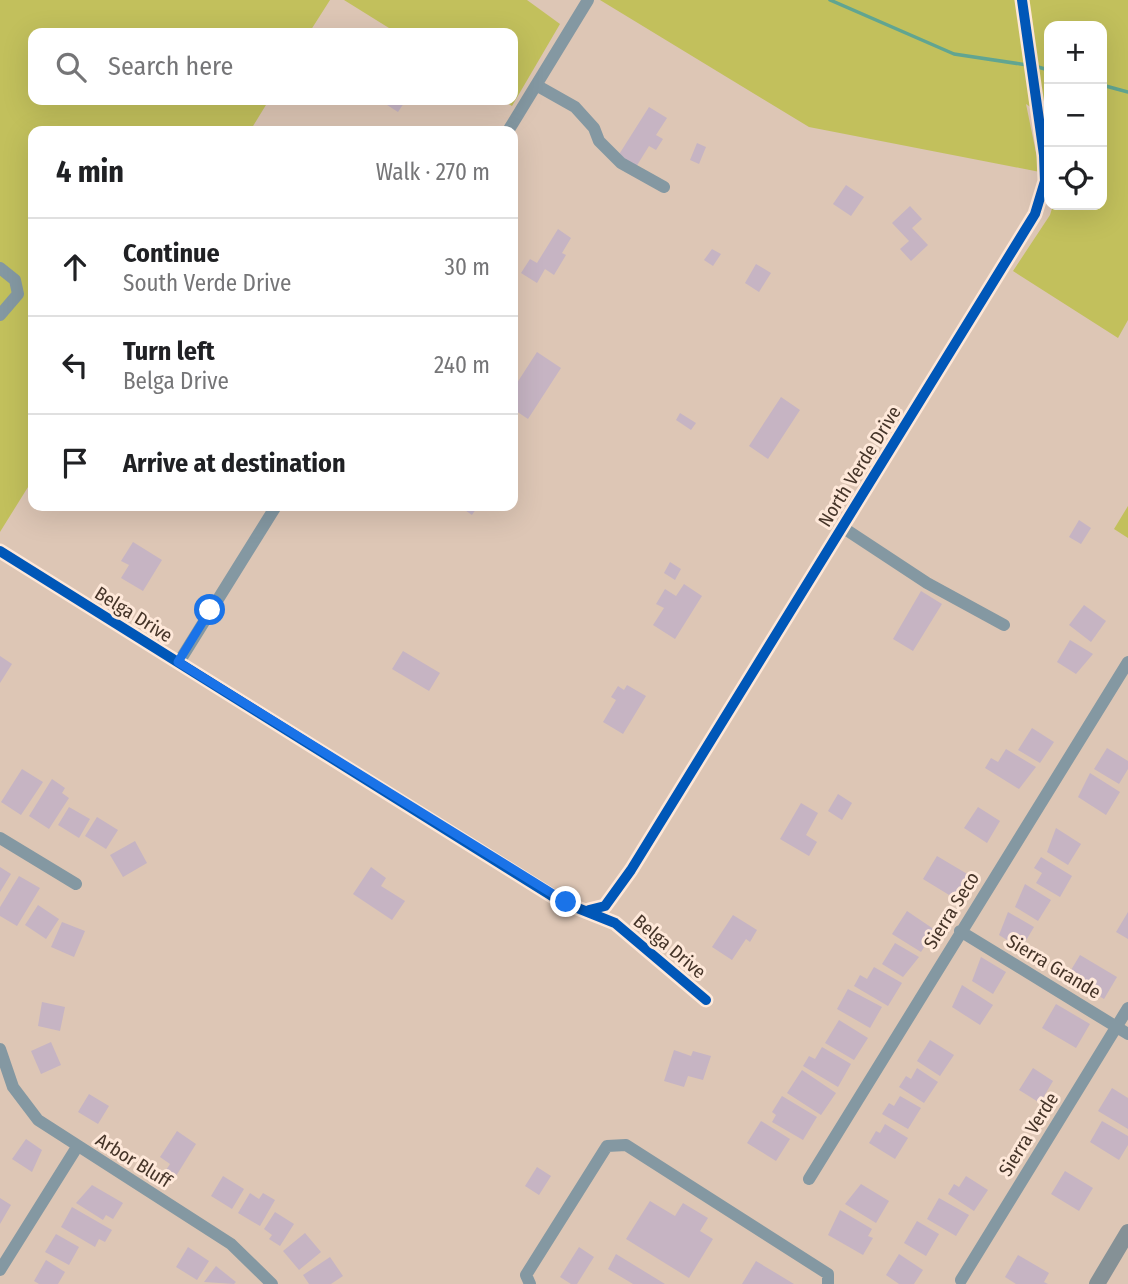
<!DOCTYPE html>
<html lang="en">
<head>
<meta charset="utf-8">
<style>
  :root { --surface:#fff; --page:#f2f2f2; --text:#202124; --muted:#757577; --line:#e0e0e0 }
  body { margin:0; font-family:"Fira Sans Condensed",sans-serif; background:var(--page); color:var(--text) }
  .controls { position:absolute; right:21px; top:21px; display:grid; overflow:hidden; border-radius:14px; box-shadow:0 7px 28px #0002 }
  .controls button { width:63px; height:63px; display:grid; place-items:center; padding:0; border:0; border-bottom:2px solid var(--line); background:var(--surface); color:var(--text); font:35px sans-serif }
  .stop { position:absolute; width:21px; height:21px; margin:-16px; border:5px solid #1a73e8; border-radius:50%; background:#fff }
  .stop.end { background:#1a73e8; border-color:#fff; box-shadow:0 2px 7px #0008 }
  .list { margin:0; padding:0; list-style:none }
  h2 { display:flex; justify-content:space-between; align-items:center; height:91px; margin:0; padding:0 28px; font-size:30px }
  h2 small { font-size:23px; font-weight:400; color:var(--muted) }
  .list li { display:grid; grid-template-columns:46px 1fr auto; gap:21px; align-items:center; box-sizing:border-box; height:98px; padding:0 28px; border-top:2px solid var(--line) }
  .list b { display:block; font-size:26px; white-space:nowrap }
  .list p { margin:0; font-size:23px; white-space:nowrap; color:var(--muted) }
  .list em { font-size:23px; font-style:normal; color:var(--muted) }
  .icon { flex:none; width:38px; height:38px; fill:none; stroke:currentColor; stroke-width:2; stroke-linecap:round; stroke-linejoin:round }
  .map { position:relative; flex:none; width:1128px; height:1284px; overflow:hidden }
  .search { position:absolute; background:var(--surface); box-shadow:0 7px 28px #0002; left:28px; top:28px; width:490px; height:77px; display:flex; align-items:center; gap:18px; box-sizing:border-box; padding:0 24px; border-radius:14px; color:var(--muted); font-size:26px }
  .panel { position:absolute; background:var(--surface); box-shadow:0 7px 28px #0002; left:28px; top:126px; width:490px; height:385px; border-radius:14px }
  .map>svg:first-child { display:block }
</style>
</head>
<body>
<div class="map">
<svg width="1128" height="1284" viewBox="0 0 1128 1284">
  <rect width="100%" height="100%" fill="#ddc6b5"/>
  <path fill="#c2c05c" d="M0 0H330L309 33H33V100H269L250 131H33V479L0 532Z
    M344 0H527L560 24 512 106 502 100H513V33H397Z
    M600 0H1128V320L1118 338 1013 271 1050 215 1053 205H1102V26H1049V120L1026 104 1040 172 809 127Z
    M1128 506V538L1114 529Z"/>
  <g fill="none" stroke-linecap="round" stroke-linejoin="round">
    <path stroke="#61a591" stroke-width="3.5" d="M830 0 954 54 1027 65
      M1034 66 1049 70
      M1102 85 1128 92"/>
  </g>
  <path fill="#c6b4c3" d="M386 100H406L398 112 384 103Z
    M649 107 667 118 656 135 663 139 656 150 649 146 636 167 618 156Z
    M697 143 706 147 699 164 690 160Z
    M846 185 864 197 851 216 833 204Z
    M910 206 922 219 912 228 928 245 911 261 900 249 909 241 892 223Z
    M558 229 571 238 562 253 566 255 554 275 545 269 537 283 521 273 530 259 537 263Z
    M712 249 721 254 713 266 704 260Z
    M756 264 771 273 759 292 745 283Z
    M537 352 561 368 528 419 513 409V389Z
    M781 397 800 410 768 459 749 446Z
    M680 413 696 423 691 430 676 420Z
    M459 506H478L472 515Z
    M1079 520 1091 528 1081 544 1069 537Z
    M133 542 162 560 143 591 121 578 129 565 121 561Z
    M670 562 681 569 675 580 664 573Z
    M684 584 702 596 675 639 653 625 664 608 656 604 665 589 676 596Z
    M921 591 942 604 913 651 893 639Z
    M1084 605 1106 621 1091 642 1069 625Z
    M1070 640 1093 654 1076 674 1057 662Z
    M403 651 440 673 429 691 392 669Z
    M0 656 12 664 0 683Z
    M627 685 646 696 623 734 603 722 616 700 611 697 618 686 624 690Z
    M1032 728 1054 742 1040 763 1018 750Z
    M1107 748 1128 761V769L1119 784 1094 769Z
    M1006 749 1036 767 1019 789 985 768 991 758 998 762Z
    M22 769 43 782 21 815 1 802Z
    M1090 773 1120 792 1106 815 1078 797Z
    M52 779 65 788 62 793 69 798 49 829 29 816Z
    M838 794 852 803 842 820 828 811Z
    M801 803 818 813 806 835 817 842 809 856 780 839Z
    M69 807 90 819 79 838 58 825Z
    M978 807 1000 821 987 843 964 828Z
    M97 817 118 830 106 849 85 836Z
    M1056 828 1081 844 1068 865 1047 852Z
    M135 841 147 863 123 877 110 855Z
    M937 856 969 875 954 898 923 879Z
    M1041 857 1072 876 1060 897 1036 883 1042 873 1034 868Z
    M0 867 11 874 0 892Z
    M371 867 386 878 381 886 405 901 392 920 353 894Z
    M19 876 40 888 17 926 0 916V907Z
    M1025 884 1051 900 1038 921 1015 907Z
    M38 905 59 919 46 939 25 925Z
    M907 911 935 930 921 952 892 934Z
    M1008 912 1034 927 1021 949 999 935Z
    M1128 912V939L1116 932Z
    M733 915 757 930 750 942 746 939 732 960 712 947Z
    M62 922 85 931 74 957 51 947Z
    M895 943 919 957 903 977 882 964Z
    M1080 955 1117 977 1104 999 1073 981 1077 973 1071 970Z
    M981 957 1006 972 993 994 972 981Z
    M874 967 902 983 888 1006 854 986 860 975 867 979Z
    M962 985 993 1005 980 1025 952 1007Z
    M848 989 882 1007 870 1028 837 1009Z
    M42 1002 65 1007 60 1031 38 1026Z
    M1056 1004 1090 1024 1076 1048 1042 1028Z
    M839 1020 868 1038 854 1060 825 1043Z
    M930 1040 954 1055 940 1076 917 1061Z
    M51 1042 61 1065 41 1074 31 1051Z
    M822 1047 851 1064 838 1087 803 1066 809 1056 815 1059Z
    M674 1050 691 1056 693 1051 711 1056 703 1080 688 1076 684 1087 664 1081Z
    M917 1068 938 1082 924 1103 899 1087 906 1076 911 1079Z
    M1033 1068 1053 1081 1040 1103 1019 1090Z
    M802 1070 836 1093 821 1115 787 1093Z
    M1112 1088 1128 1098V1129L1098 1111Z
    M89 1094 109 1106 98 1124 78 1112Z
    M782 1096 817 1117 803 1140 772 1122 776 1115 772 1112Z
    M900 1096 921 1108 908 1129 882 1114 889 1103 894 1106Z
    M761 1121 790 1139 776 1161 747 1143Z
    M1102 1121 1128 1136V1145L1119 1160 1090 1142Z
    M885 1124 908 1138 895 1159 869 1143 876 1131 880 1133Z
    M177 1131 196 1144 176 1176 166 1170 170 1164 160 1157Z
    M26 1139 42 1150 32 1172 12 1159Z
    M537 1167 551 1176 539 1195 525 1186Z
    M1065 1171 1093 1188 1079 1211 1051 1194Z
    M223 1176 244 1189 232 1209 211 1196Z
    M966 1176 988 1190 974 1211 948 1194 954 1184 959 1187Z
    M861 1184 889 1201 876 1223 845 1204Z
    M92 1185 123 1203 113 1219 106 1215 103 1220 76 1203Z
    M250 1193 259 1199 263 1193 275 1200 260 1226 238 1213Z
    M0 1198 11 1205 0 1224Z
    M939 1198 969 1215 956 1236 927 1219Z
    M650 1201 675 1216 683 1203 708 1218 700 1231 713 1239 689 1278 626 1239Z
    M72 1207 112 1230 105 1242 99 1239 95 1247 61 1227Z
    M840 1210 872 1229 868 1236 873 1238 863 1255 828 1235Z
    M275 1212 294 1224 280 1246 269 1239 272 1235 264 1229Z
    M917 1221 939 1234 926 1256 904 1243Z
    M305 1233 321 1252 299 1270 283 1251Z
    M56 1234 79 1247 69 1265 45 1252Z
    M188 1247 209 1261 197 1280 176 1267Z
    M579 1247 594 1257 577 1284H571L560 1277Z
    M616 1254 665 1284H633L608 1269Z
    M899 1254 923 1270 914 1284H899L886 1275Z
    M1018 1255 1049 1273 1044 1282 1048 1284H1016L1005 1277Z
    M330 1257 343 1276 331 1284H309L303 1275Z
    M46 1260 65 1272 58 1284H39L34 1281Z
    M756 1261 794 1284H742Z
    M216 1266 236 1282 234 1284 204 1282Z"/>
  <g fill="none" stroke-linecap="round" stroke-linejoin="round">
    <path stroke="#8498a2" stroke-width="12" d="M536 85 575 107 594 128 599 141 621 163 664 187
      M508 131 588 0
      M0 268 15 280 18 294 0 315
      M842 527 927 583 1004 625
      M0 551 560 901 615 923 706 1000
      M179 662 276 506
      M0 838 76 884
      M589 910 605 906 631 870 1035 214 1045 181 1044 155 1022 0
      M960 931 1128 1034
      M0 1049 13 1087 38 1120 231 1244 272 1284
      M809 1179 1128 662
      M0 1270 77 1147
      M961 1280 1128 1008
      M530 1284 526 1275 607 1146 626 1145 828 1274V1284"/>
    <path stroke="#859196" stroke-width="16" d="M1097 1284 1128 1232"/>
    <g stroke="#fee8d9" stroke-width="15">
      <path id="cycleway" d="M0 551 560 901 615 923 706 1000
        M589 910 605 906 631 870 1035 214 1045 181 1044 155 1022 0"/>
    </g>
    <use href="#cycleway" stroke="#0057b8" stroke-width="10"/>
  </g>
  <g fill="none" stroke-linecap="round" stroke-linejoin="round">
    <path stroke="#1a73e8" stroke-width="9" d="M210 610 178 662 566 902"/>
  </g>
  <g text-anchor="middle" stroke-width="6" stroke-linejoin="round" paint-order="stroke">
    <g font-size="19" fill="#453428" stroke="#fee8d9">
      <text transform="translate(859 466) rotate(-58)" y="7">North Verde Drive</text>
      <text transform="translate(134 614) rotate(32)" y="7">Belga Drive</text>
      <text transform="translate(951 910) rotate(-58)" y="7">Sierra Seco</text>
      <text transform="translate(670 946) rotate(40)" y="7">Belga Drive</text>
      <text transform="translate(1054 966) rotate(31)" y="7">Sierra Grande</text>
      <text transform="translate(1028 1134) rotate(-58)" y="7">Sierra Verde</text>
      <text transform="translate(134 1160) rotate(32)" y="7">Arbor Bluff</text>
    </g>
  </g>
</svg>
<div class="controls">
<button>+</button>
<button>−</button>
<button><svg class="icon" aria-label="locate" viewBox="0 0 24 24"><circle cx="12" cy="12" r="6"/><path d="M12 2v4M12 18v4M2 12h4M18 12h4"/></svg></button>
</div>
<div class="stop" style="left:210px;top:610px"></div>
<div class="stop end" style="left:566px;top:902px"></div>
<div class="search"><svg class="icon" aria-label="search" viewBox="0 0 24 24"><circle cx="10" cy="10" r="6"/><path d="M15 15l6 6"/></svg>Search here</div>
<section class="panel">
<h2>4 min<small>Walk · 270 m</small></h2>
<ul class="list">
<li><svg class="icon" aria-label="ahead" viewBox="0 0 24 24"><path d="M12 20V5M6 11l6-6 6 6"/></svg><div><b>Continue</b><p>South Verde Drive</p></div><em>30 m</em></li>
<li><svg class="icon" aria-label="left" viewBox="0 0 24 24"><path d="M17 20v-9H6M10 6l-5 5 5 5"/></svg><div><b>Turn left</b><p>Belga Drive</p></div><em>240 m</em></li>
<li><svg class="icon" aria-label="arrive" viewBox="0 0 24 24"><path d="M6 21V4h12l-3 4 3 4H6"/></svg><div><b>Arrive at destination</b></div></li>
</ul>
</section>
</div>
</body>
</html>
